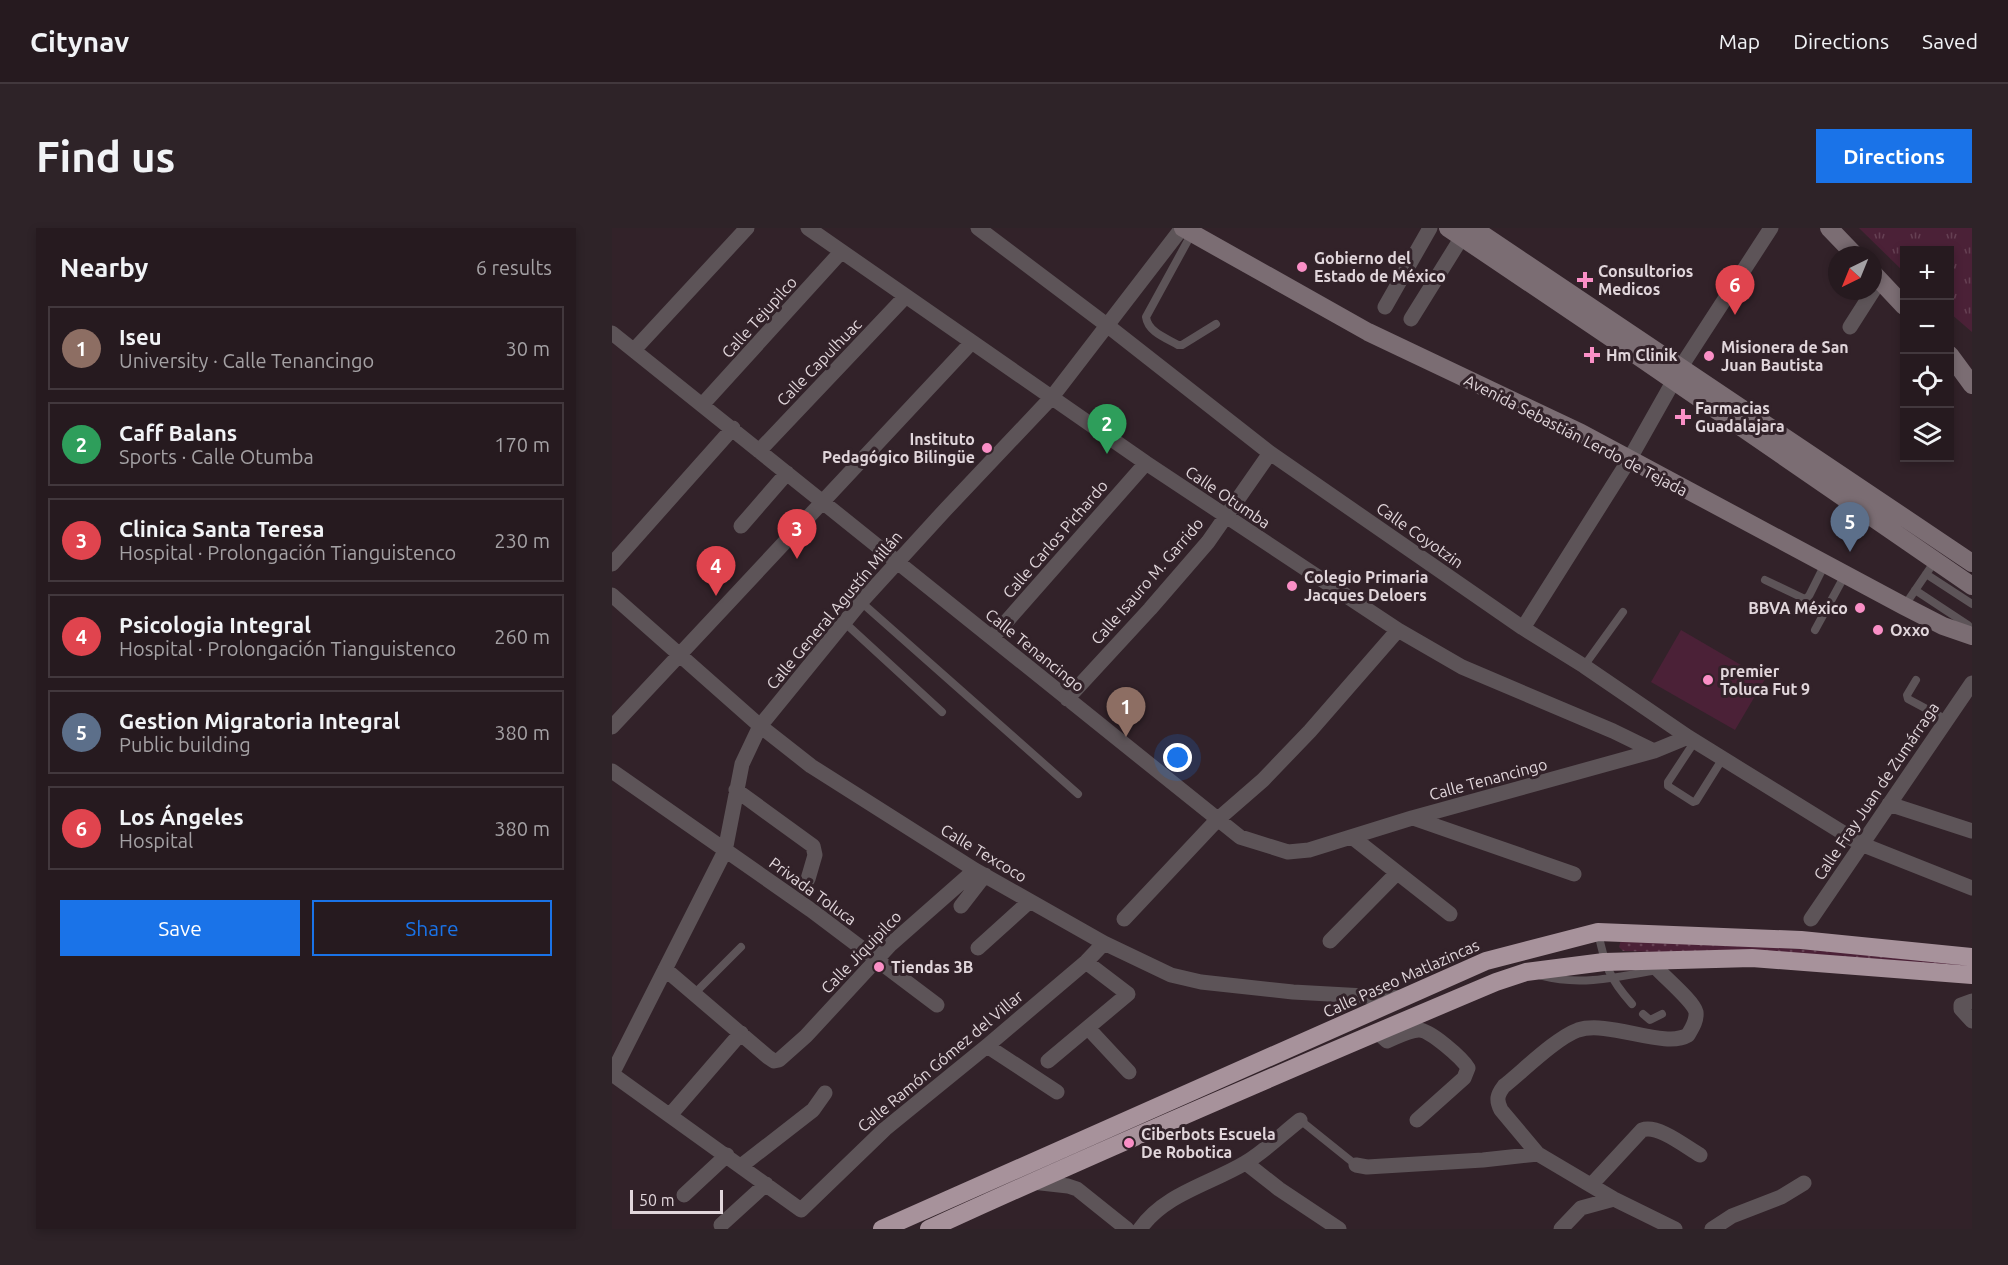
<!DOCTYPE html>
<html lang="en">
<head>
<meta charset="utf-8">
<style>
  :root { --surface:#261a1f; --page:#2e2328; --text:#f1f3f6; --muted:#a4a1a4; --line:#42383d; --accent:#1a73e8 }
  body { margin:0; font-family:Ubuntu,sans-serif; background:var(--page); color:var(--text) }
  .controls { position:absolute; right:18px; top:18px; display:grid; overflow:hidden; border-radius:0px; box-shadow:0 3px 9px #0003 }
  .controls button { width:54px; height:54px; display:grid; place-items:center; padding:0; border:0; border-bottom:2px solid var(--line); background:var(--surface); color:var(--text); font:30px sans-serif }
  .compass { position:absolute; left:1216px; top:18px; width:54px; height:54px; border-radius:50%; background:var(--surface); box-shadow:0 3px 9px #0003; rotate:223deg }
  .scale { position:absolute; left:18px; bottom:15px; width:93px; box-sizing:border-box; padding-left:6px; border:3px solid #e1d6db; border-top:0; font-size:16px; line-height:21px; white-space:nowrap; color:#e1d6db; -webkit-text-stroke:4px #322229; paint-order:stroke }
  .you { position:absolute; left:566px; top:530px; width:21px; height:21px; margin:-15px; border:4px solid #fff; border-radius:50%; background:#1a73e8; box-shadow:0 0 0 9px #1a73e833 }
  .badge { display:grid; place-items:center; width:39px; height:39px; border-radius:50%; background:var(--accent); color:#fff; font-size:20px; font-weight:700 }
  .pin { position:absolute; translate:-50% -50px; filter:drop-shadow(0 2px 3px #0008) }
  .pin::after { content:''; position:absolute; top:32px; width:21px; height:18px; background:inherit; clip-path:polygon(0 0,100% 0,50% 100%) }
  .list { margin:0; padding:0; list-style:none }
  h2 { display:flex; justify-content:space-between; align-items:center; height:78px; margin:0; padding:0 24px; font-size:26px }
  h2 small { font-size:20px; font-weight:400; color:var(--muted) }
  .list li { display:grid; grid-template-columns:39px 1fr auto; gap:18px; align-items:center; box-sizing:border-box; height:84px; margin:0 12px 12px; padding:0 12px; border:2px solid var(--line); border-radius:0px }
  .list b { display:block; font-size:22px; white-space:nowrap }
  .list p { margin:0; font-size:20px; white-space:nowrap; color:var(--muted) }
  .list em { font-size:20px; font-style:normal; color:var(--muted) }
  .actions { display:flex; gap:12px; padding:18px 24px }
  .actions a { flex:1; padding:14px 0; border:2px solid var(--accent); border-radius:0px; text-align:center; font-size:21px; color:var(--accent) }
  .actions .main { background:var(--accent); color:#fff }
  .icon { flex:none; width:33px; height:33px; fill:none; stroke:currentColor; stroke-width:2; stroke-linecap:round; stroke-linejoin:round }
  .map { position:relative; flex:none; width:1360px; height:1001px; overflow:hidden; border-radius:0px }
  header { display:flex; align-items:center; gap:36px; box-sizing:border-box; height:84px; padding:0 30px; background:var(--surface); border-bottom:2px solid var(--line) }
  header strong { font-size:28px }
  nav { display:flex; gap:33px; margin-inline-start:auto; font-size:21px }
  .intro { display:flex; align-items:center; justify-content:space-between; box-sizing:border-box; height:144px; padding:0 36px }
  h1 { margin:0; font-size:42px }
  .button { padding:15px 27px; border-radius:0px; background:var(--accent); color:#fff; font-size:21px; font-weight:700 }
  main { display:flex; gap:36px; padding:0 36px }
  aside { flex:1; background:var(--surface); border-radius:0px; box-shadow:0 3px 9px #0003 }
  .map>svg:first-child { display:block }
</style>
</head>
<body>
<header>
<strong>Citynav</strong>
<nav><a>Map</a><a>Directions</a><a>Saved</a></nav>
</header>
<div class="intro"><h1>Find us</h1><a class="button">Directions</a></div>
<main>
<aside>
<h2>Nearby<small>6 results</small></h2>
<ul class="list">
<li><span class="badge" style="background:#8d6e63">1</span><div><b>Iseu</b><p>University · Calle Tenancingo</p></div><em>30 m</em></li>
<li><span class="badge" style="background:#2e9e5b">2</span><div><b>Caff Balans</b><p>Sports · Calle Otumba</p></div><em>170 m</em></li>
<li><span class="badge" style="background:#e0444e">3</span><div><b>Clinica Santa Teresa</b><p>Hospital · Prolongación Tianguistenco</p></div><em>230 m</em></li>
<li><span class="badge" style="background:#e0444e">4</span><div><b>Psicologia Integral</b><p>Hospital · Prolongación Tianguistenco</p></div><em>260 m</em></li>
<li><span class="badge" style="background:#5c6f8a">5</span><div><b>Gestion Migratoria Integral</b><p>Public building</p></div><em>380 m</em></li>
<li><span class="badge" style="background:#e0444e">6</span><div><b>Los Ángeles</b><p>Hospital</p></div><em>380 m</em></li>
</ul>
<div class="actions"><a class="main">Save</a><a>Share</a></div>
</aside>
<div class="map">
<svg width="1360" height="1001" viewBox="0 0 1360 1001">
  <defs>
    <pattern id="grass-dots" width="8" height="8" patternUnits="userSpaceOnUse" patternTransform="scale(1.5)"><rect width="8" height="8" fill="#4b2137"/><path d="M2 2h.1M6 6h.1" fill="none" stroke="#654053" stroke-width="1.8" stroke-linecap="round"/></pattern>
    <pattern id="park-tufts" width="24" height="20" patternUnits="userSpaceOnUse" patternTransform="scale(1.5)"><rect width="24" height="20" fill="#4b2137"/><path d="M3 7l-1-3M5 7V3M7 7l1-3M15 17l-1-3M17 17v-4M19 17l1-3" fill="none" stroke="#654053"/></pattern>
  </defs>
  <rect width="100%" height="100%" fill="#322229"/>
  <path fill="url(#grass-dots)" d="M1010 708 1269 727 1360 735V743L1205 729 1011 723 1007 719Z"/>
  <path fill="url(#park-tufts)" d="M1247 0H1360V104L1338 85V22H1292V44Z"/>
  <path fill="#4b2137" d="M1069 402 1153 451 1123 502 1039 454Z"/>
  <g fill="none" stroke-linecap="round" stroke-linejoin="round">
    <path stroke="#5d5458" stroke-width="8" d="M580 5 534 89C536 104 554 110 566 117H570L604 96
      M1314 346 1360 376
      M1153 352 1193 371 1197 368 1213 336
      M1303 362 1356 397
      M249 374 466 566
      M1293 377 1323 333
      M232 394 330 484
      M1203 402 1233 347
      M972 438 1011 384
      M1304 452 1295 467 1296 471 1335 492
      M1083 513 1056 554V558L1081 574 1084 573 1111 530
      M986 704C993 738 997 750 1020 776
      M930 748C969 758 1006 749 1045 742
      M82 766 129 719
      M1031 786 1038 792 1050 786
      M688 892 744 937"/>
    <path stroke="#5d5458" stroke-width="15" d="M196 0 534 235 786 402 850 439 1001 503 1042 523
      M366 0 496 98 658 225 911 400 972 438 1076 509 1249 616 1360 660
      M773 79 818 0
      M799 91 850 9
      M1238 99 1268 52
      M0 105 628 609 676 624 697 622 800 590 1042 523 1076 509
      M22 122 135 0
      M90 177 229 24
      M147 223 293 69
      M129 298 175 245
      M0 336 121 200
      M0 367 148 498 199 538 363 642 492 715 559 747 589 754 681 764 789 770
      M911 400 1017 232 1074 131 1159 0
      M380 410 534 235
      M455 471 538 381 596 314 658 225
      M0 499 360 114
      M0 543 199 682 325 777
      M124 562 201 618 203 627 196 651
      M1277 576 1360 603
      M801 590 962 646
      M740 609 838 686
      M349 678 373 647
      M512 691 605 592 651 552 698 503 786 402
      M1199 691 1360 455
      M718 713 785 645
      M366 720 418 673
      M1038 733C1047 745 1081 772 1084 784 1085 793 1080 800 1076 807 1053 821 997 792 966 802 944 810 911 843 892 858 885 867 884 872 889 882L926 926 1002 971 1063 1001
      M53 741 156 829 162 833 167 832 194 808 279 716 363 642
      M1360 773 1349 777V781L1360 793
      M476 800 517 844
      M765 804 775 813C785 809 797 802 807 802 818 802 850 830 856 840L852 850 805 892
      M375 818 445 864
      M436 833 516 766 474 734
      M0 846 113 623 130 536 148 498 249 374 334 281 440 169 570 0
      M0 846 189 982 273 901 375 818 474 734 492 715
      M59 886 129 805
      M634 935 667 961 727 1001
      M744 937 755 939 871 932 926 926
      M129 938 201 882 213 865
      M420 954 456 958 465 961 515 1001
      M980 956 1030 902C1046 896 1074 919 1088 927
      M72 967 115 927
      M109 997 154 956
      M528 1001C552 966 598 956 633 935 652 924 670 906 688 892
      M949 1001 969 980 1002 971
      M1100 1001 1120 988 1169 969 1192 955"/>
    <path stroke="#7b6d73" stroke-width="18" d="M571 0 756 104 969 205 1292 378 1331 398 1360 408
      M836 0 1014 120 1360 358
      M861 0 1360 335
      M1217 0 1243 27
      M1261 45 1292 78
      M1338 127 1360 157"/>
    <path stroke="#a7929b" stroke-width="18" d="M270 1001 874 733 986 704 1189 712 1360 729
      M317 1001C505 915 694 834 884 754L914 744 992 734 1140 730 1360 747"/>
  </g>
  <g fill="#fa8fc6" stroke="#322229" stroke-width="2">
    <circle cx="690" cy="39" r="6"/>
    <path d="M970 43h6v6h6v6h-6v6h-6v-6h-6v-6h6z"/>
    <path d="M977 118h6v6h6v6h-6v6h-6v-6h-6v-6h6z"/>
    <circle cx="1097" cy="128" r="6"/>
    <path d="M1068 180h6v6h6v6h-6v6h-6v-6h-6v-6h6z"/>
    <circle cx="375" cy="220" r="6"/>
    <circle cx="680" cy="358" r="6"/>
    <circle cx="1248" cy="380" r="6"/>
    <circle cx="1266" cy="402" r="6"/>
    <circle cx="1096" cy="452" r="6"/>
    <circle cx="267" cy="739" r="6"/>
    <circle cx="517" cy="915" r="6"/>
  </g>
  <g text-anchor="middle" stroke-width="6" stroke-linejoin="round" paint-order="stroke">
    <g font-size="16" font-weight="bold" fill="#e1d6db" stroke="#322229" text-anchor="start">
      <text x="702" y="36">Gobierno del<tspan x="702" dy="18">Estado de México</tspan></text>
      <text x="986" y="49">Consultorios<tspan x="986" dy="18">Medicos</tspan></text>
      <text x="1109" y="125">Misionera de San<tspan x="1109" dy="18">Juan Bautista</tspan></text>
      <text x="994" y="133">Hm Clinik</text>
      <text x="1083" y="186">Farmacias<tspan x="1083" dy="18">Guadalajara</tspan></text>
      <text x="363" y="217" text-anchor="end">Instituto<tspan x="363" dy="18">Pedagógico Bilingüe</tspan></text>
      <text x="692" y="355">Colegio Primaria<tspan x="692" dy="18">Jacques Deloers</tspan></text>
      <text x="1236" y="386" text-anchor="end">BBVA México</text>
      <text x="1278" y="408">Oxxo</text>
      <text x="1108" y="449">premier<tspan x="1108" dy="18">Toluca Fut 9</tspan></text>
      <text x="279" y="745">Tiendas 3B</text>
      <text x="529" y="912">Ciberbots Escuela<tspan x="529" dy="18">De Robotica</tspan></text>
    </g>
    <g font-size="16" fill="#e1d6db" stroke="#322229">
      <text transform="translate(147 89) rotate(-48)" y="6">Calle Tejupilco</text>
      <text transform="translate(207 134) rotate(-46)" y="6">Calle Capulhuac</text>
      <text transform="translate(964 207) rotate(27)" y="6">Avenida Sebastián Lerdo de Tejada</text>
      <text transform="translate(616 269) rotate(34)" y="6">Calle Otumba</text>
      <text transform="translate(808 307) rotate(35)" y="6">Calle Coyotzin</text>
      <text transform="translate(443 311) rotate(-49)" y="6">Calle Carlos Pichardo</text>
      <text transform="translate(535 353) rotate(-49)" y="6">Calle Isauro M. Garrido</text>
      <text transform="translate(222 382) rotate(-50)" y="6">Calle General Agustín Millán</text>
      <text transform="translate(423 422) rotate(39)" y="6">Calle Tenancingo</text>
      <text transform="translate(876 551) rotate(-15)" y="6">Calle Tenancingo</text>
      <text transform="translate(1264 563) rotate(-56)" y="6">Calle Fray Juan de Zumárraga</text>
      <text transform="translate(372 625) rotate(31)" y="6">Calle Texcoco</text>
      <text transform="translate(201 663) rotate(36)" y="6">Privada Toluca</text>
      <text transform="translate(249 724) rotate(-46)" y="6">Calle Jiquipilco</text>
      <text transform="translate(789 750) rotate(-24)" y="6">Calle Paseo Matlazincas</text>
      <text transform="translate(328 833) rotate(-40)" y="6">Calle Ramón Gómez del Villar</text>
    </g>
  </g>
</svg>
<div class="controls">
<button>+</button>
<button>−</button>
<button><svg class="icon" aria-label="locate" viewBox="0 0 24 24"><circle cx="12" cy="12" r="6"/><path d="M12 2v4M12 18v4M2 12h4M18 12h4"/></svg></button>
<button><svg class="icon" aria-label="layers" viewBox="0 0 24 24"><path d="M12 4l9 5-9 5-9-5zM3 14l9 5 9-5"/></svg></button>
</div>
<svg class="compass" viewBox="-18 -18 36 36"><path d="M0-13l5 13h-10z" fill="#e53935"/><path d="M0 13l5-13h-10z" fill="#a4a1a4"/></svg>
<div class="scale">50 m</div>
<div class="you"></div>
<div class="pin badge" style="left:514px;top:509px;background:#8d6e63">1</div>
<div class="pin badge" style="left:495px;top:226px;background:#2e9e5b">2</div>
<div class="pin badge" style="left:185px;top:331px;background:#e0444e">3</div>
<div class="pin badge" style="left:104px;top:368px;background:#e0444e">4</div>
<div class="pin badge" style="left:1238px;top:324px;background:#5c6f8a">5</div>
<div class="pin badge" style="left:1123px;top:87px;background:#e0444e">6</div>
</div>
</main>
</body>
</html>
